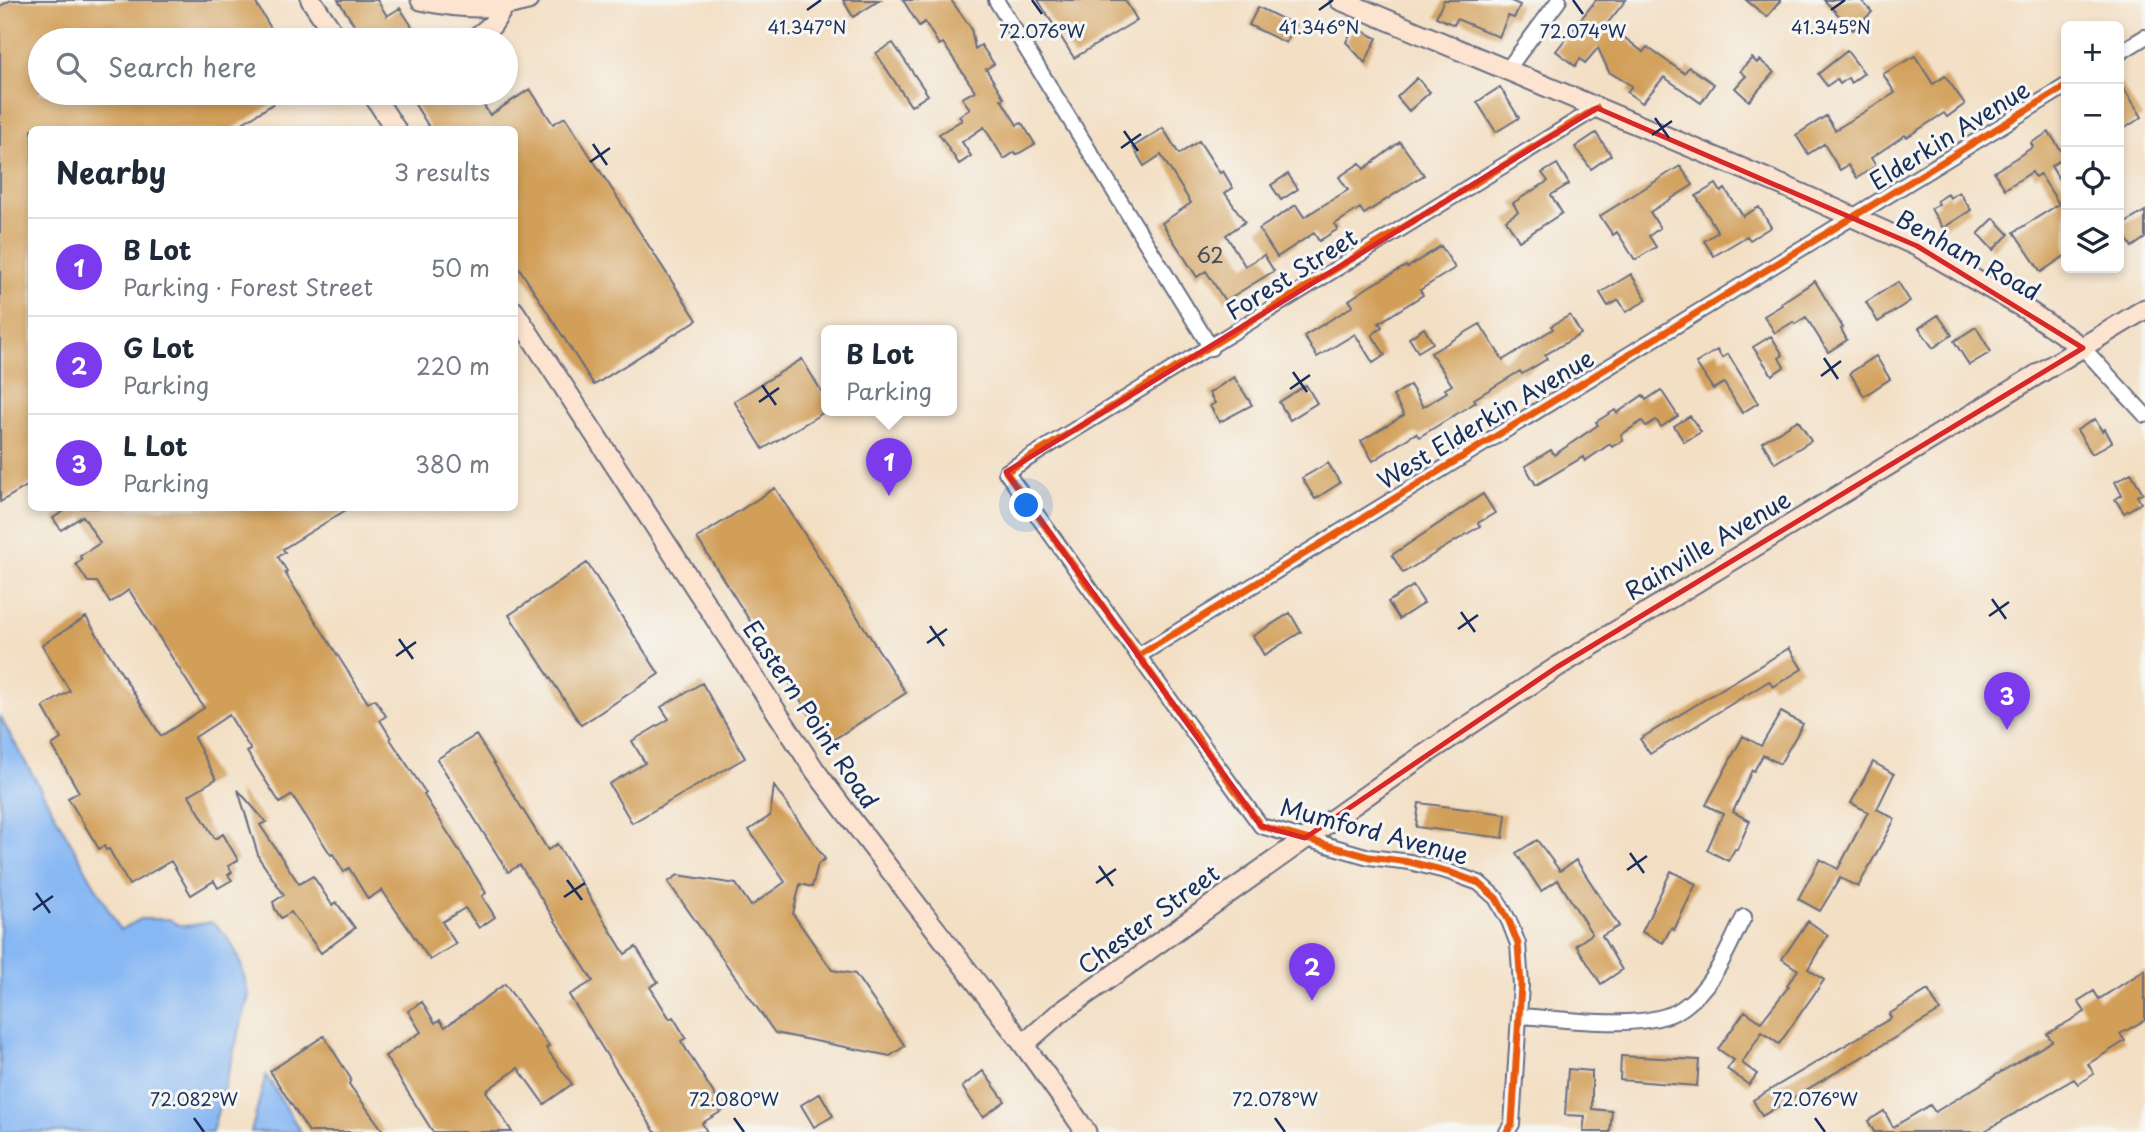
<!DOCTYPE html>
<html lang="en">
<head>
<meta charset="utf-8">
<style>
  :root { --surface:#fff; --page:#f6f6f7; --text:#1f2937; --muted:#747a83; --line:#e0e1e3; --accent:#7c3aed }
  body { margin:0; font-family:"Playpen Sans",sans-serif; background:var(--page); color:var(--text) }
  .controls { position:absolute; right:21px; top:21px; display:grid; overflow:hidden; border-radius:10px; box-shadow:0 4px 10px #0003 }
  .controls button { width:63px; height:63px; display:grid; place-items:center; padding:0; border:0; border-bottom:2px solid var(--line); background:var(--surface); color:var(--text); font:35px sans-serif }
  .you { position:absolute; left:1027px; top:506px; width:24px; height:24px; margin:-18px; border:5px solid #fff; border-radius:50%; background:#1a73e8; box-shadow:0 0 0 10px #1a73e833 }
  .badge { display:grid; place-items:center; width:46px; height:46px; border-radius:50%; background:var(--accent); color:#fff; font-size:23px; font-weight:700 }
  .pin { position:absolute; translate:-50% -58px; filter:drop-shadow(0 2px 4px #0008) }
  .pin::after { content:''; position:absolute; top:37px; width:24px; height:21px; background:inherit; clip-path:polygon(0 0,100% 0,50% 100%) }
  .popup { position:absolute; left:821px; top:325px; width:136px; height:91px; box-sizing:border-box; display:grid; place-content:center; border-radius:10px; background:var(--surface); filter:drop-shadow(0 2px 5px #0005); font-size:23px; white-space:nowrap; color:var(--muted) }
  .popup b { font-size:26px; color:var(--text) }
  .popup::after { content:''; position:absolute; left:50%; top:100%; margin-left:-14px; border:14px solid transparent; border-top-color:var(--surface) }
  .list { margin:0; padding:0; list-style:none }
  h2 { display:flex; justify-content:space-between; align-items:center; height:91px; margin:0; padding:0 28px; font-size:30px }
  h2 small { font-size:23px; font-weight:400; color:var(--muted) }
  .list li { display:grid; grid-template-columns:46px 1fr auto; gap:21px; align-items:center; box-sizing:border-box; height:98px; padding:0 28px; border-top:2px solid var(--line) }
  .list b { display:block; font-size:26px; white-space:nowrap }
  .list p { margin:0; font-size:23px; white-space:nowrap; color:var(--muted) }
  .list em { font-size:23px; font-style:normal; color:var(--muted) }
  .icon { flex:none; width:38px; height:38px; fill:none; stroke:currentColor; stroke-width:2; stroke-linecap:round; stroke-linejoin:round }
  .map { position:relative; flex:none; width:2145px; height:1132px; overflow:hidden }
  .search { position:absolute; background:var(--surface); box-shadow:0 4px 10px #0003; left:28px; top:28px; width:490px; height:77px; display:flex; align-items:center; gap:18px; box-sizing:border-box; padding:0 24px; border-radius:38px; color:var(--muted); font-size:26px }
  .panel { position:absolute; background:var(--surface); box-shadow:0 4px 10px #0003; left:28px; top:126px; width:490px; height:385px; border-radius:10px }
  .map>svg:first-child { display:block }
</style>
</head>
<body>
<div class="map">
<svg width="2145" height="1132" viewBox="0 0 2145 1132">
  <rect width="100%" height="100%" fill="#f6f6f2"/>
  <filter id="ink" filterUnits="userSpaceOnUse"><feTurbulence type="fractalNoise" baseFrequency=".0143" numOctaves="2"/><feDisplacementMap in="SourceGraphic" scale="14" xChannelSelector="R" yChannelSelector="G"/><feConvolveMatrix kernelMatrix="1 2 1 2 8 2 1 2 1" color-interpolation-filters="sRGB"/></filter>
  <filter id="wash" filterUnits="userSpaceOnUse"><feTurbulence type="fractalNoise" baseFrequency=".00686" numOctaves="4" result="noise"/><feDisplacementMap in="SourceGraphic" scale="28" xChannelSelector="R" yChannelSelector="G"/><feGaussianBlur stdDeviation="1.57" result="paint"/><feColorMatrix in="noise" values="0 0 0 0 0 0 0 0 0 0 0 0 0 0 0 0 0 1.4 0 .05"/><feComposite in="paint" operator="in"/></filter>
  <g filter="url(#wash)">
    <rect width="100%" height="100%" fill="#f3dfc4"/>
    <path fill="#88b8f3" stroke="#5274a8" stroke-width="2" d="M0 717 120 930 141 919H170C179 931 197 924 211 922 225 930 237 951 242 968 245 977 245 985 249 995L212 1132H0Z
      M266 1075 301 1132H251Z"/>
    <g id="blocks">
      <path fill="#d29f58" d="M11 0H254L278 40H40V93H291L231 130H32V483L0 502V6Z
        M338 0H377L387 16 400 8 421 40H364Z
        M843 0H880L853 17Z
        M903 0H951L971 28 975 49 981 45 994 64 986 69 1004 98 1001 99 1017 125 1022 123 1035 144 1016 155 1015 152 1004 159 984 127 962 142 971 156 959 164 939 134 962 120 959 116 970 109 962 98 975 91 943 43 939 45 925 22 919 26Z
        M1038 0H1125L1137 20 1074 58Z
        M1444 0H1509L1520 5 1514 18 1508 16 1499 37 1457 19 1454 25 1436 17Z
        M1596 0H1626L1607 24 1643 52 1647 47 1684 73 1689 67 1714 84 1701 103 1664 77 1642 103 1627 92 1632 86 1609 72 1598 48 1585 63 1580 59 1575 66 1556 51Z
        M1746 0H1781L1767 17Z
        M1824 0H1861L1872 12 1853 30Z
        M1258 7 1295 25 1286 43 1249 25Z
        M1354 27 1377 38 1365 63 1346 42Z
        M893 43 928 95 911 106 876 53Z
        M1847 51 1864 73 1851 83 1848 78 1840 84 1837 79 1827 86 1818 74Z
        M1915 56 1933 84 1945 76 1965 104 1947 117 1944 113 1907 137 1905 135 1871 158 1876 166 1857 178 1848 165 1840 170 1824 144 1808 154 1796 135 1826 116 1835 130 1895 93 1883 74Z
        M1752 58 1757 63 1760 60 1774 72 1749 101 1735 88 1746 76 1740 71Z
        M1417 78 1430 92 1409 111 1397 97Z
        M2119 81 2142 117 2119 132Z
        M1500 87 1519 118 1496 132 1477 102Z
        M530 89 553 124 565 117 697 320 594 385 514 260V130H431L411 98 419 93H476L490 115Z
        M1163 128 1179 154 1199 141 1220 173 1223 171 1233 188 1225 193 1245 222 1226 235 1245 266 1264 255 1274 271 1225 301 1206 271 1197 277 1162 223 1191 203 1161 155 1144 166 1133 147Z
        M2049 132 2065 157 2051 166 2066 191V255L2041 272 2014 232 2059 204 2040 174 2035 177 2032 172 2005 189 1994 172 2033 147 2031 143Z
        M1596 133 1611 155 1591 169 1575 147Z
        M1400 142 1424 175 1364 214 1360 208 1335 224 1338 229 1319 241 1314 233 1277 257 1259 229 1296 205 1304 217 1348 190 1339 177 1360 163 1364 169Z
        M1557 164 1569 184 1551 195 1562 213 1519 241 1506 220 1518 212 1513 203 1548 181 1542 173Z
        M1680 166 1693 185 1650 212 1660 228 1649 236 1656 247 1635 260 1617 232 1613 235 1600 216Z
        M1288 174 1298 189 1281 200 1271 185Z
        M1716 184 1721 192 1725 189 1743 216 1759 207 1771 227 1750 240 1747 236 1714 256 1704 241 1718 232 1696 196Z
        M1959 192 1971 210 1943 228 1931 209 1939 204 1937 201 1948 194 1950 198Z
        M2145 211V238L2132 247 2119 227Z
        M1994 218 2009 234 1993 250 1978 234Z
        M1441 246 1455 268 1420 290 1423 295 1379 323 1382 327 1372 335 1385 355 1373 363 1355 334 1317 357 1304 336 1353 306 1349 300 1373 284 1406 266 1407 268Z
        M1631 274 1647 300 1626 312 1619 300 1608 306 1600 293Z
        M1815 281 1843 328 1841 329 1847 340 1828 352 1806 317 1795 324 1793 322 1775 333 1764 316 1782 305 1781 303Z
        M1898 282 1910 301 1878 322 1866 302Z
        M1570 315 1581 334 1545 355 1547 359 1522 374 1520 371 1474 399 1476 402 1442 423 1419 437 1416 433 1373 461 1361 441 1404 415 1393 396 1410 385 1423 407 1447 392 1445 389 1452 385 1431 353 1480 324 1503 360 1553 329 1551 326Z
        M1938 315 1952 335 1933 348 1919 328Z
        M1976 327 1991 352 1969 365 1954 341Z
        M1424 328 1433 343 1418 352 1409 338Z
        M1771 336 1783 355 1779 358 1784 367 1772 375 1753 347Z
        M1717 350 1722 358 1728 354 1758 403 1742 413 1724 383 1713 389 1696 363Z
        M1876 356 1890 379 1864 396 1850 373Z
        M802 359 826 399V411L763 449 734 401Z
        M1234 377 1252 405 1220 422 1210 406 1215 403 1209 393Z
        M1306 385 1317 403 1290 420 1279 402Z
        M1661 390 1678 416 1661 427 1656 420 1646 426 1642 421 1621 435 1623 440 1612 447 1610 444 1585 461 1583 457 1536 485 1525 466 1551 450 1554 455 1598 425 1596 422 1615 410 1617 413 1643 395 1646 400Z
        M1690 416 1701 432 1684 442 1674 426Z
        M2095 419 2102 431 2105 429 2112 442 2092 454 2077 430Z
        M1798 420 1811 441 1775 463 1762 442Z
        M1328 463 1340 483 1315 499 1302 478Z
        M2131 473 2143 493 2137 496 2141 503 2124 513 2115 499 2122 495 2115 482Z
        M775 488 906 693 828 743 697 538Z
        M1483 494 1495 513 1478 523 1480 526 1403 573 1392 555Z
        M69 508H349L283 549 285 552 278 557 287 571 285 573 368 703 375 699 386 716 380 720 391 738 390 739 426 793 424 795 486 893 482 896 495 917 479 928 465 908 442 922 456 944 430 960 382 890 368 899 349 868 344 872 333 854 331 855 292 795 280 803 247 752 251 750 229 715 194 738 216 779 189 795 215 839 223 834 238 860 228 866 232 872 228 875 232 880 218 888 214 881 191 895 171 861 129 885 109 849 106 850 104 846 99 849 68 798 79 792 52 745 61 739 43 707 70 691 42 645 86 617 161 736 204 708 129 590 110 603 97 582H88L76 564 82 560 80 556 100 543 83 516 61 530 53 518Z
        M587 563 659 674 581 725 509 615Z
        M1413 586 1424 603 1399 619 1388 602Z
        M1290 613 1301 632 1264 655 1253 636Z
        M1789 648 1802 669 1773 687 1769 681 1650 754 1640 739Z
        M702 683 745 758 632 823 609 784 645 763 632 741 669 719 661 707Z
        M1781 712 1803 724 1780 764 1763 755 1754 771 1752 770 1733 812 1750 821 1737 850 1735 849 1728 861 1707 850 1723 814 1706 805 1743 736 1761 746Z
        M476 735 548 850 557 844 625 954 636 947 658 982 650 987 670 1019 673 1017 686 1038 681 1041 724 1110 702 1123 707 1132H655L569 995 593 981 520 865 508 872 437 759Z
        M1873 762 1894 774 1877 809 1895 819 1858 887 1840 878 1820 911 1798 899 1820 859 1838 869 1859 829 1868 812 1851 803Z
        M774 786 825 859 818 864 812 887 800 884 793 914 832 970 855 974 905 1046 890 1056 775 1033 668 882 678 875 736 884 751 906 785 882 749 830 770 816Z
        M238 790 266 822 260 825 299 884 313 876 332 905 336 902 355 928 321 953 291 912 281 918 275 909 273 902 284 895 259 858Z
        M1419 803 1506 814 1503 838 1416 827Z
        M1537 840 1560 871 1576 860 1619 926 1602 936 1622 970 1601 984 1576 945 1592 934 1558 880 1541 891 1516 853Z
        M1671 871 1696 884 1674 930 1671 928 1663 943 1642 932Z
        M1808 921 1828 935 1808 969 1824 980 1779 1044 1762 1032 1742 1063 1757 1074 1749 1085 1727 1069 1734 1060 1718 1049 1745 1011 1761 1022 1789 986 1787 985 1798 970 1782 959Z
        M2145 970V1020L2120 1034 2125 1041 2088 1064 2094 1074 2078 1084 2074 1079 1983 1132H1874L1868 1121 1884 1111 1893 1127 1930 1105 1935 1112 2052 1041 2047 1034 2085 1012 2078 1001 2094 991 2099 999Z
        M505 984 549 1046 546 1048 572 1084 544 1104 518 1068 486 1091 512 1132H433L385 1056 421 1032 408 1011 422 1002 435 1023 440 1020 445 1027Z
        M1928 990 1940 1011 1762 1116 1753 1100 1891 1018 1889 1014Z
        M324 1036 351 1079 349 1084 384 1132H309L270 1071Z
        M1621 1056 1699 1060 1697 1086 1620 1080Z
        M1568 1069 1592 1071V1109L1612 1111 1610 1132H1583L1585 1116 1565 1115Z
        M983 1071 1005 1101 983 1117 962 1087Z
        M820 1093 833 1116 814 1127 801 1105Z"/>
    </g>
  </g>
  <g filter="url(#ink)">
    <use href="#blocks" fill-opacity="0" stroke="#676d82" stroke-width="2"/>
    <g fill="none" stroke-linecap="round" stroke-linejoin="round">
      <g stroke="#676d82" stroke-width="18">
        <path id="minor" d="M996 0 1211 348
          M2119 53 2145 37
          M1507 70 1559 0
          M2083 348 2145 415
          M1138 656 2066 86
          M1521 1016C1563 1019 1645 1032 1681 1009 1693 1001 1706 987 1714 974 1726 957 1734 935 1744 917
          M1507 1132 1512 1124 1521 985 1518 944 1509 921 1496 898 1479 883 1449 872 1410 862 1369 857 1261 826 1006 472 1597 108"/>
      </g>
      <g stroke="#676d82" stroke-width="23">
        <path id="secondary" d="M311 0 338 40
          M421 0C456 8 494 10 528 0
          M1340 0 1784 186 1917 246 2027 310 2083 348
          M473 40 492 25 504 6
          M372 93 396 130
          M514 311 814 769C903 891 1000 1007 1086 1132
          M1024 1044 1057 1015 1412 763 1557 667 2145 309"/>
      </g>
      <use href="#minor" stroke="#fff" stroke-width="14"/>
      <use href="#secondary" stroke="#fde4d1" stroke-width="19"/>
      <g stroke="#f6f6f2" stroke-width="11">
        <path id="cycleway" d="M1138 656 2066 86
          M1507 1132 1512 1124 1521 985 1518 944 1509 921 1496 898 1479 883 1449 872 1410 862 1369 857 1261 826 1006 472 1597 108"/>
      </g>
      <use href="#cycleway" stroke="#e8590c" stroke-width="7"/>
    </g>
  </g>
  <path fill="none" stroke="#d62828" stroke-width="5" stroke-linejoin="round" d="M1597 108 1917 246 2083 348 1557 667 1305 838 1261 826 1006 472Z"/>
  <path fill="none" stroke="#1b2f5e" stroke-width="2.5" d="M1032 0 1042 14M1573 0 1583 14M807 10 821 0M1319 10 1333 0M1831 10 1845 0M1655 118 1669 138M1124 131 1138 151M1652 135 1672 121M593 144 607 165M1121 148 1141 134M590 162 610 148M1824 358 1838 379M1293 372 1307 392M1821 376 1841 361M762 385 776 405M1290 389 1310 375M759 402 779 388M1992 599 2006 619M1461 612 1475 632M1989 616 2009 602M930 626 944 646M1458 629 1478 615M399 639 413 659M927 643 947 629M396 656 416 642M1630 853 1644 873M1099 866 1113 886M1627 870 1647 856M567 880 582 900M1096 883 1116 869M36 893 50 913M564 897 585 883M33 910 53 896M194 1118 204 1132M734 1118 744 1132M1275 1118 1285 1132M1815 1118 1825 1132"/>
  <g text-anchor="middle" stroke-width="6" stroke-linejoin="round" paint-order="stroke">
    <g font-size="21" fill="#494b5c">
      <text x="1210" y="263">62</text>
    </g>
    <g font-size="24" fill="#1b2f5e" stroke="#f6f6f2">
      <text transform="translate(1950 136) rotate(-32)" y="8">Elderkin Avenue</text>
      <text transform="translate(1968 256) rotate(29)" y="8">Benham Road</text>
      <text transform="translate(1292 275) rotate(-32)" y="8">Forest Street</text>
      <text transform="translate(1486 420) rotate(-31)" y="8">West Elderkin Avenue</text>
      <text transform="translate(1708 546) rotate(-31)" y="8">Rainville Avenue</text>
      <text transform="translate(810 715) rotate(56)" y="8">Eastern Point Road</text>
      <text transform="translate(1374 832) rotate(15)" y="8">Mumford Avenue</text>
      <text transform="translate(1149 920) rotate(-36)" y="8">Chester Street</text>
    </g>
  </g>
  <g font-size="18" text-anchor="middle" fill="#1b2f5e" stroke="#f6f6f2" stroke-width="6" stroke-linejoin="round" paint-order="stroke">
    <text x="807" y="34">41.347°N</text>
    <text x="1319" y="34">41.346°N</text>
    <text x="1831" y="34">41.345°N</text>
    <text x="1042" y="38">72.076°W</text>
    <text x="1583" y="38">72.074°W</text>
    <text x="194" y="1106">72.082°W</text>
    <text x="734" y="1106">72.080°W</text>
    <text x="1275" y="1106">72.078°W</text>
    <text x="1815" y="1106">72.076°W</text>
  </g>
</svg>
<div class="controls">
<button>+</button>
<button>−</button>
<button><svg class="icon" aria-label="locate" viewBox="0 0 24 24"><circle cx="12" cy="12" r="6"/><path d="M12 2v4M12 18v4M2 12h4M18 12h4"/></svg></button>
<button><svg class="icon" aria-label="layers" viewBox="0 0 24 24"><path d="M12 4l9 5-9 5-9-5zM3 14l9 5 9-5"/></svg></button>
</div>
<div class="you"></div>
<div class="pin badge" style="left:889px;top:496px">1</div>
<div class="popup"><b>B Lot</b>Parking</div>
<div class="pin badge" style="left:1312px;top:1001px">2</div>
<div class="pin badge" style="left:2007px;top:730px">3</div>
<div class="search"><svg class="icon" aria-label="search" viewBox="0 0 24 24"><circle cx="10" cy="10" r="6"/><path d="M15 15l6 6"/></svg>Search here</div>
<section class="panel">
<h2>Nearby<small>3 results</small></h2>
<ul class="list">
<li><span class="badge">1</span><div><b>B Lot</b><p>Parking · Forest Street</p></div><em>50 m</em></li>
<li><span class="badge">2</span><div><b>G Lot</b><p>Parking</p></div><em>220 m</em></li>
<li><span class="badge">3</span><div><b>L Lot</b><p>Parking</p></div><em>380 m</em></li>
</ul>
</section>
</div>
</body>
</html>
